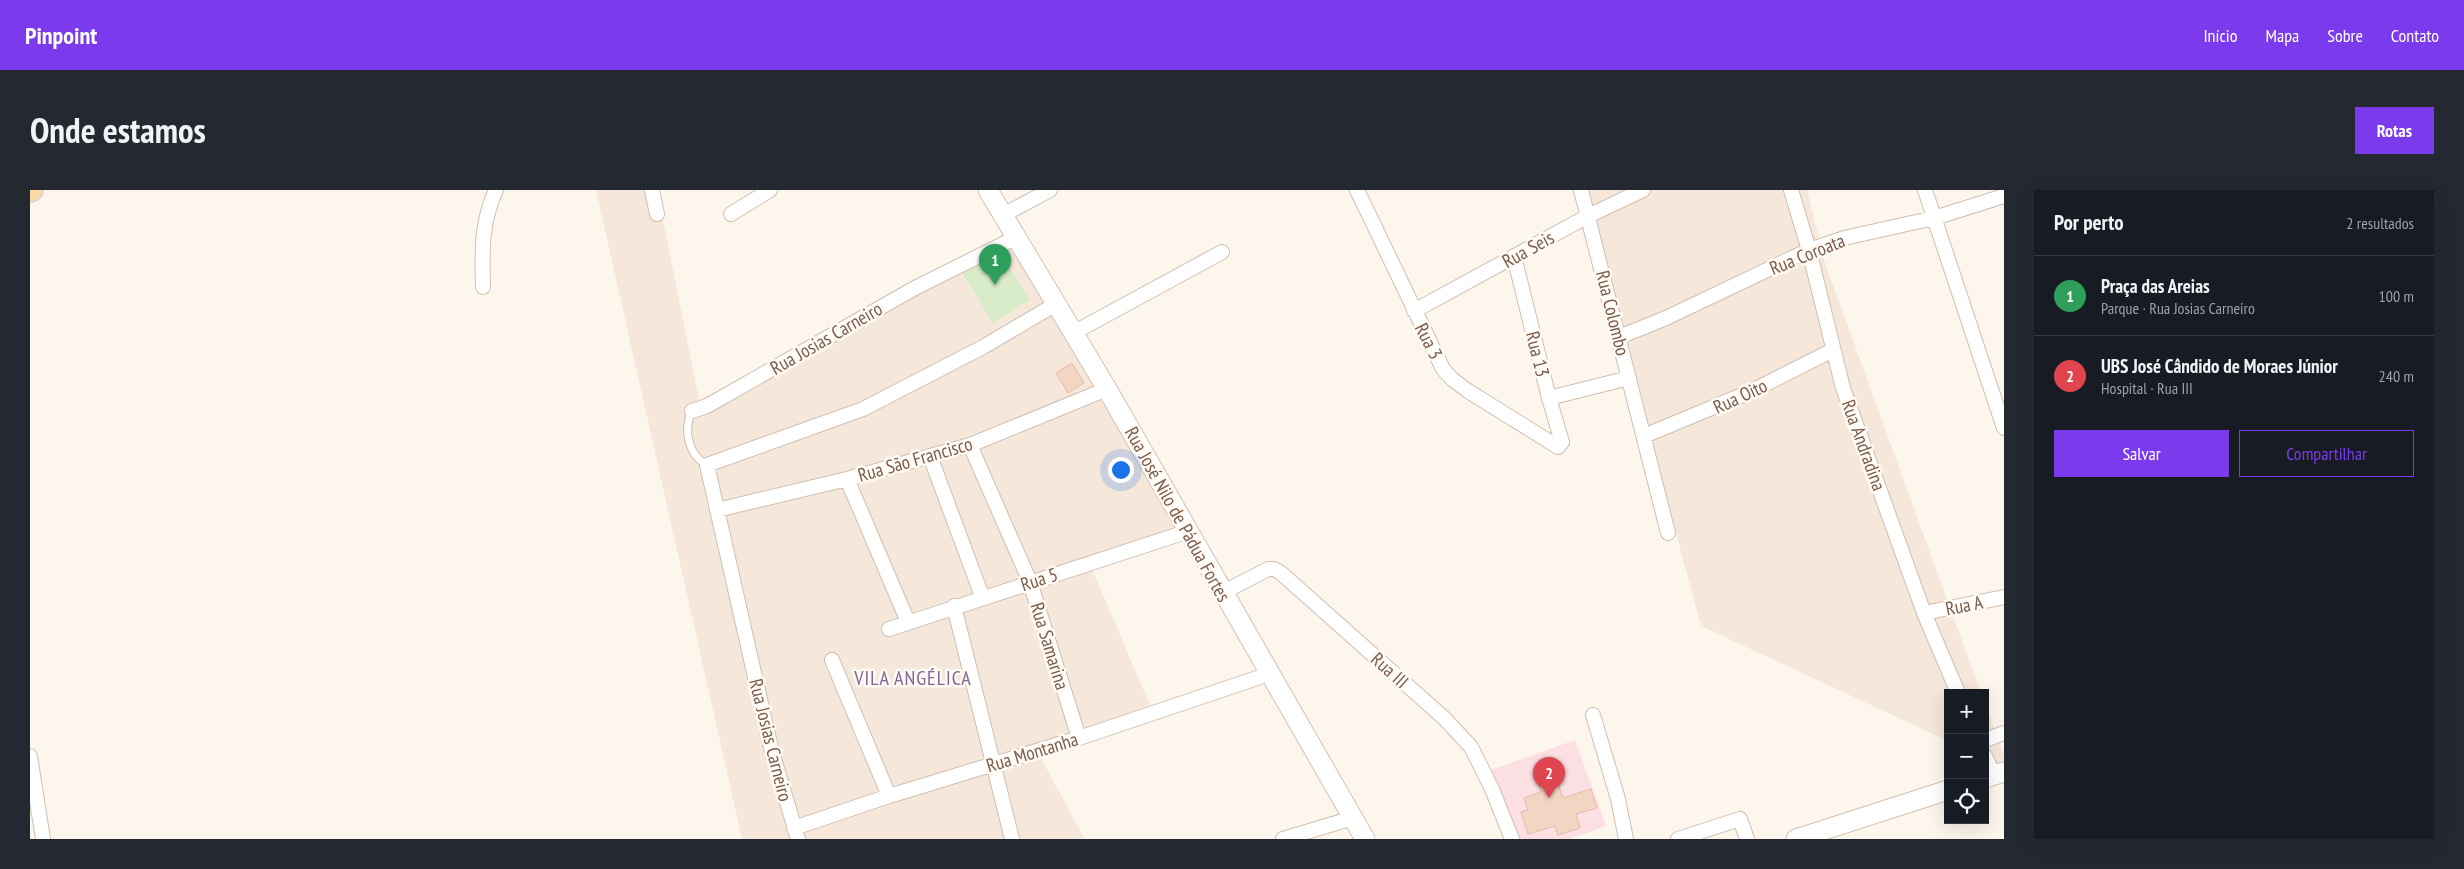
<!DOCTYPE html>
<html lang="pt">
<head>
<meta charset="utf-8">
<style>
  :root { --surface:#171b24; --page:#242831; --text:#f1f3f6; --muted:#9ea1a6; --line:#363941; --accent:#7c3aed }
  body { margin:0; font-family:"PT Sans Narrow",sans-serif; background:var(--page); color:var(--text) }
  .controls { position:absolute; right:15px; bottom:15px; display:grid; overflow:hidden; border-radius:0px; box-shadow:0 5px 20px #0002 }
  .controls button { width:45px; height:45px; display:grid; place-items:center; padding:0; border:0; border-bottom:1px solid var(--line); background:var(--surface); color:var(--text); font:25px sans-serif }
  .you { position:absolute; left:1090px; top:279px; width:18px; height:18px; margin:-12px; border:4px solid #fff; border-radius:50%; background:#1a73e8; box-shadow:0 0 0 8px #1a73e833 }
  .badge { display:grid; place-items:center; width:32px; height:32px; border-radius:50%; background:var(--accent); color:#fff; font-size:16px; font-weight:700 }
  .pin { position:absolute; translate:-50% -41px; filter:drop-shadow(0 1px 2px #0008) }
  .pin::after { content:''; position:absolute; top:26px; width:18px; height:15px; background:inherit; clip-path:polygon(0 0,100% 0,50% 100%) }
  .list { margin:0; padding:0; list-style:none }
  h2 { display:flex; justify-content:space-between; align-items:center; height:65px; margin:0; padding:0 20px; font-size:21px }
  h2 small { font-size:16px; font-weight:400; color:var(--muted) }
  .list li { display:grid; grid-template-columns:32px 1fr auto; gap:15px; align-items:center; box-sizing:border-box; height:80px; padding:0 20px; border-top:1px solid var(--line) }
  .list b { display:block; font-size:19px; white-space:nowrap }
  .list p { margin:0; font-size:16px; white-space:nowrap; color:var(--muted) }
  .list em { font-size:16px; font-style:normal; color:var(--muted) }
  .actions { display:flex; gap:10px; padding:15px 20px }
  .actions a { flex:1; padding:11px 0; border:1px solid var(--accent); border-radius:0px; text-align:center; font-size:18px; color:var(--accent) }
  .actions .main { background:var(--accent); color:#fff }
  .icon { flex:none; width:28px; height:28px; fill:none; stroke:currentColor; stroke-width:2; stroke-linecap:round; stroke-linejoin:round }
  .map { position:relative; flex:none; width:1974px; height:649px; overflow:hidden; border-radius:0px }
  header { display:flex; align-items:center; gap:30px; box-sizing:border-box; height:70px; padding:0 25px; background:var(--accent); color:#fff }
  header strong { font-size:24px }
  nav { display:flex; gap:28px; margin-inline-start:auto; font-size:18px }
  .intro { display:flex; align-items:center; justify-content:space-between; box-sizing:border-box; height:120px; padding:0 30px }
  h1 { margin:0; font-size:35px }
  .button { padding:12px 22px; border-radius:0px; background:var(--accent); color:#fff; font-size:18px; font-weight:700 }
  main { display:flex; gap:30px; padding:0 30px }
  aside { flex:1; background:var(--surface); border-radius:0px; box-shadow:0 5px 20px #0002 }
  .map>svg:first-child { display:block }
</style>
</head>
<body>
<header>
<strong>Pinpoint</strong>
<nav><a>Início</a><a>Mapa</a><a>Sobre</a><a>Contato</a></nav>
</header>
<div class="intro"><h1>Onde estamos</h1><a class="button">Rotas</a></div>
<main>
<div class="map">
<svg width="1974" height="649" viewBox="0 0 1974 649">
  <rect width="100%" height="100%" fill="#fdf6ec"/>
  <path fill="#f5e8da" d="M566 0H627L669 210 984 49 1159 343 1060 374 1125 527 1008 563 1055 649H712Z
    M1554 0H1777L1795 73 1951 503H1918V551L1671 436Z
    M1955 514 1974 566V577L1955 569Z"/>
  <path fill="#fbdfe3" d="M1545 550 1576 636 1539 649H1486L1461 580Z"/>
  <path fill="#d8ecc9" d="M967 58 1000 110 963 133 931 81Z"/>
  <path fill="#f3d5c3" stroke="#e6bba3" d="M1042 173 1054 193 1038 203 1026 183Z
    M1526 587 1533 608 1561 599 1567 618 1546 624 1550 638 1528 645 1525 636 1498 644 1491 622 1498 620 1494 608 1511 602 1508 593Z"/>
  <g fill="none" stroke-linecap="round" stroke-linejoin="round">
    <g stroke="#d1beb0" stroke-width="9">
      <path id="lane" d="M662 221C653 239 658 265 677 275"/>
    </g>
    <g stroke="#d1beb0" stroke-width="16">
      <path id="street" d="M622 0 627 24
        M1327 0 1413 179 1422 189 1438 201 1528 257 1532 252 1519 208 1484 66
        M1551 0 1638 343
        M1761 0 1779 60 1813 198 1894 423 1928 503
        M1895 0 1974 238
        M701 24 740 0
        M973 25 1020 0
        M453 97C452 62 451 32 466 0
        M1384 121 1558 26 1613 0
        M1043 143 1192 62
        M1589 147 1636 128 1779 60 1814 48 1904 28 1974 6
        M1519 208 1599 188
        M662 221 677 216 885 98 987 47
        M1614 246 1722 201 1803 160
        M940 255 1000 392 1049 548
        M900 266 952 406
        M817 289 878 432
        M687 320 817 289 940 255 1077 199
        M1192 403 1238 379H1244L1251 383 1414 528 1441 557 1462 599 1482 649
        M924 416 982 649
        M1894 423 1974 407
        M859 439 1159 341
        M802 470 859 606
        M1563 525 1588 609 1596 649
        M1955 550 1974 543
        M0 566 13 649
        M1955 566 1964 585
        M764 638 859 606 1049 548 1239 484
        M768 649 742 562 677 275 833 219 953 157 1026 114
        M1253 649 1323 628
        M1648 649 1710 629 1717 649"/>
    </g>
    <g stroke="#d6c0b0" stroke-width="21">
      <path id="secondary" d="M958 0 1077 199 1335 649
        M1955 588 1974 582
        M1766 649 1918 600"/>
    </g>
    <g stroke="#dad1cd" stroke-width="24">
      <path id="primary" d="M0 1 2 0"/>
    </g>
    <use href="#lane" stroke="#fff" stroke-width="7"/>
    <use href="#street" stroke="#fff" stroke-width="14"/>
    <use href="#secondary" stroke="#fff" stroke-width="19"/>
    <use href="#primary" stroke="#fbd9a5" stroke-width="21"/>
  </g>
  <g text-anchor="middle" stroke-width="5" stroke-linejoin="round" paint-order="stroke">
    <g font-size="19" fill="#7a5c4d" stroke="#fffaf3">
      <text transform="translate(1498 59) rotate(-29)" y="7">Rua Seis</text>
      <text transform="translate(1777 64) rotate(-22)" y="7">Rua Coroata</text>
      <text transform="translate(1583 123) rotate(76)" y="7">Rua Colombo</text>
      <text transform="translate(796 148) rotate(-30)" y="7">Rua Josias Carneiro</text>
      <text transform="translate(1399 151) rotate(63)" y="7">Rua 3</text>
      <text transform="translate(1508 164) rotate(76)" y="7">Rua 13</text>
      <text transform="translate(1710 206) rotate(-25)" y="7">Rua Oito</text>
      <text transform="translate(1834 255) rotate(70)" y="7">Rua Andradina</text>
      <text transform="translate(885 269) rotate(-16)" y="7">Rua São Francisco</text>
      <text transform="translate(1148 324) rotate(61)" y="7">Rua José Nilo de Pádua Fortes</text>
      <text transform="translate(1009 389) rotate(-18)" y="7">Rua 5</text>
      <text transform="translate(1934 415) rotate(-11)" y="7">Rua A</text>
      <text transform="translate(1020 456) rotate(73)" y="7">Rua Samarina</text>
      <text transform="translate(1360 480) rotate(42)" y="7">Rua III</text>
      <text transform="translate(741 550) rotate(76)" y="7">Rua Josias Carneiro</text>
      <text transform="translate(1002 562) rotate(-17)" y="7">Rua Montanha</text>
    </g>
    <g font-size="20" letter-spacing="1" fill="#846695" stroke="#fffaf3">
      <text x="883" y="495">VILA ANGÉLICA</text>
    </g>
  </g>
</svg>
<div class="controls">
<button>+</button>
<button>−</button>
<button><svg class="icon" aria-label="locate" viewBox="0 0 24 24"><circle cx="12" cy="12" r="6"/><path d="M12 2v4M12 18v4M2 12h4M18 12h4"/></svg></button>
</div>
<div class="you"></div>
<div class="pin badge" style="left:965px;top:95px;background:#2e9e5b">1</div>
<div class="pin badge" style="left:1519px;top:608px;background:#e0444e">2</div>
</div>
<aside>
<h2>Por perto<small>2 resultados</small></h2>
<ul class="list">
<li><span class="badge" style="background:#2e9e5b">1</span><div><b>Praça das Areias</b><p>Parque · Rua Josias Carneiro</p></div><em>100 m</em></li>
<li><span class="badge" style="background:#e0444e">2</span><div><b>UBS José Cândido de Moraes Júnior</b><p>Hospital · Rua III</p></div><em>240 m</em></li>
</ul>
<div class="actions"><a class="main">Salvar</a><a>Compartilhar</a></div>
</aside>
</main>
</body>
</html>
